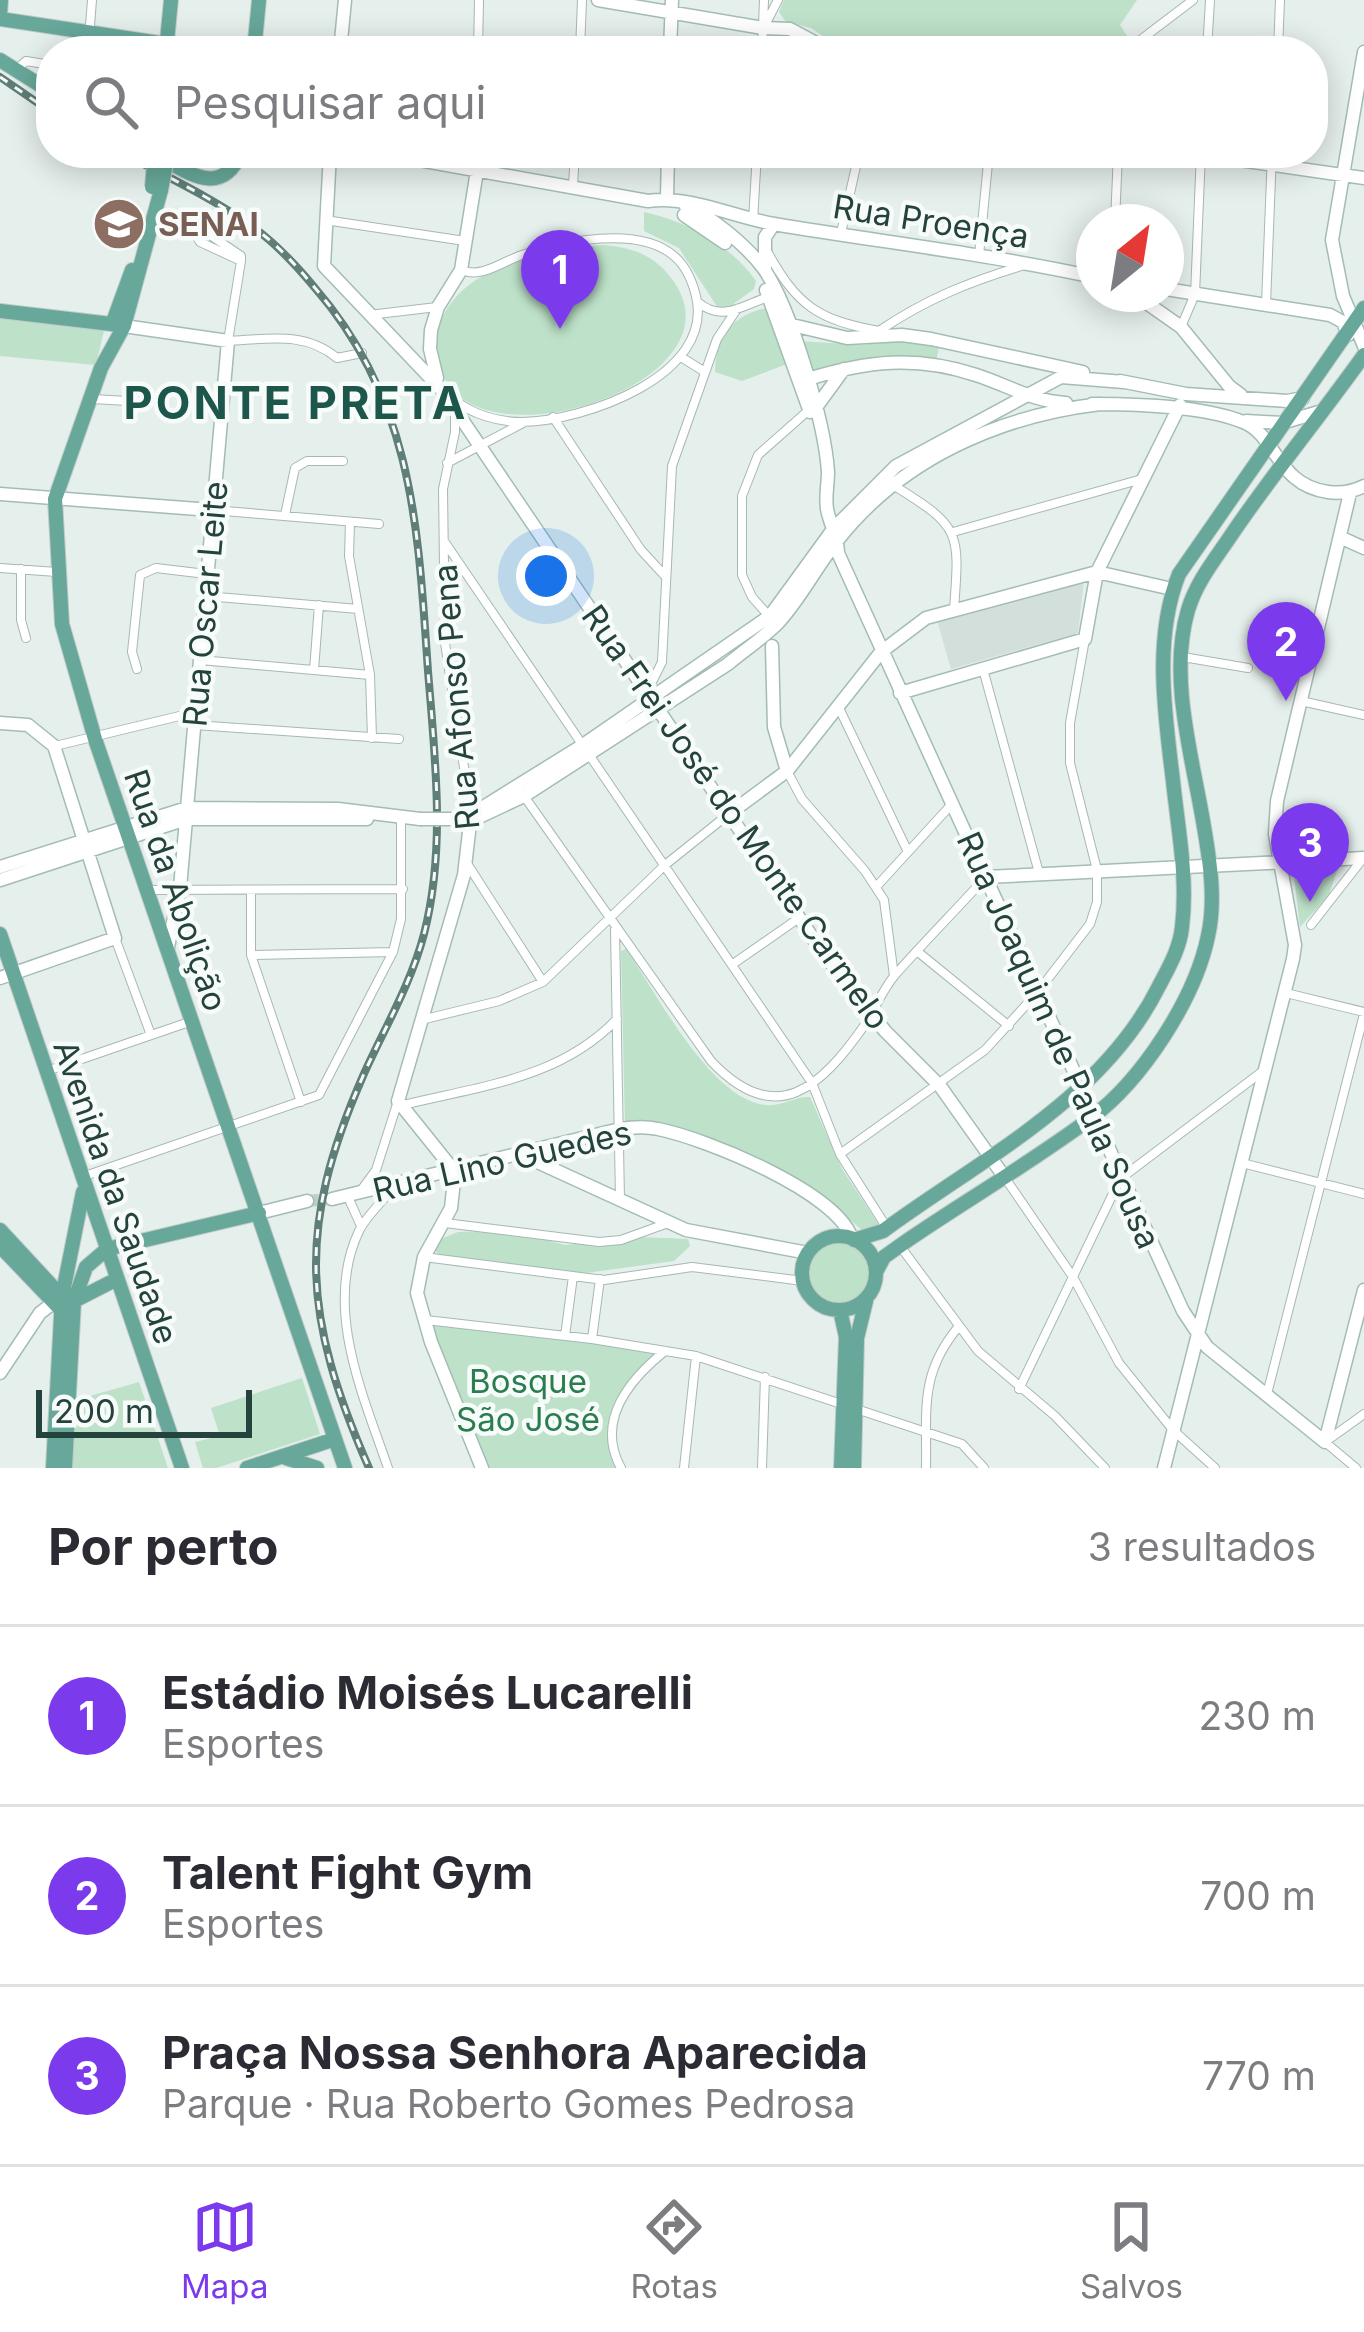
<!DOCTYPE html>
<html lang="pt">
<head>
<meta charset="utf-8">
<style>
  :root { --surface:#fff; --page:#f7f7f7; --text:#2b2b33; --muted:#7c7c81; --line:#e1e1e2; --accent:#7c3aed }
  body { margin:0; font-family:Inter,sans-serif; background:var(--page); color:var(--text) }
  .compass { position:absolute; left:1076px; top:204px; width:108px; height:108px; border-radius:50%; background:var(--surface); box-shadow:0 6px 30px #0003; rotate:30deg }
  .scale { position:absolute; left:36px; bottom:30px; width:216px; box-sizing:border-box; padding-left:12px; border:6px solid #23433c; border-top:0; font-size:33px; line-height:42px; white-space:nowrap; color:#23433c; -webkit-text-stroke:9px #f7fbf9; paint-order:stroke }
  .you { position:absolute; left:546px; top:576px; width:42px; height:42px; margin:-30px; border:9px solid #fff; border-radius:50%; background:#1a73e8; box-shadow:0 0 0 18px #1a73e833 }
  .badge { display:grid; place-items:center; width:78px; height:78px; border-radius:50%; background:var(--accent); color:#fff; font-size:39px; font-weight:700 }
  .pin { position:absolute; translate:-50% -99px; filter:drop-shadow(0 3px 6px #0008) }
  .pin::after { content:''; position:absolute; top:63px; width:42px; height:36px; background:inherit; clip-path:polygon(0 0,100% 0,50% 100%) }
  .list { margin:0; padding:0; list-style:none }
  h2 { display:flex; justify-content:space-between; align-items:center; height:156px; margin:0; padding:0 48px; font-size:51px }
  h2 small { font-size:39px; font-weight:400; color:var(--muted) }
  .list li { display:grid; grid-template-columns:78px 1fr auto; gap:36px; align-items:center; box-sizing:border-box; height:180px; padding:0 48px; border-top:3px solid var(--line) }
  .list b { display:block; font-size:45px; white-space:nowrap }
  .list p { margin:0; font-size:39px; white-space:nowrap; color:var(--muted) }
  .list em { font-size:39px; font-style:normal; color:var(--muted) }
  .icon { flex:none; width:66px; height:66px; fill:none; stroke:currentColor; stroke-width:2; stroke-linecap:round; stroke-linejoin:round }
  .map { position:relative; flex:none; width:1364px; height:1468px; overflow:hidden }
  .search { position:absolute; background:var(--surface); box-shadow:0 6px 30px #0003; left:36px; right:36px; top:36px; height:132px; display:flex; align-items:center; gap:30px; box-sizing:border-box; padding:0 42px; border-radius:48px; color:var(--muted); font-size:45px }
  .sheet { height:696px; background:var(--surface) }
  nav { display:flex; justify-content:space-around; align-items:center; box-sizing:border-box; height:168px; border-top:3px solid var(--line); background:var(--surface); font-size:33px; color:var(--muted) }
  nav a { display:grid; justify-items:center; gap:6px }
  nav .on { color:var(--accent) }
  .map>svg:first-child { display:block }
</style>
</head>
<body>
<div class="map">
<svg width="1364" height="1468" viewBox="0 0 1364 1468">
  <rect width="100%" height="100%" fill="#e5efeb"/>
  <path fill="#d3dfda" d="M1084 580 1078 633 951 669 936 617Z"/>
  <path fill="#bde1c9" d="M784 0H1137L1120 25 1131 42 1118 51H845L811 28 786 22 779 12Z
    M644 212C686 221 731 245 756 281L754 289 732 305 718 308 679 248 644 231Z
    M604 245C635 248 656 256 674 282 740 377 507 460 450 387 439 372 433 354 437 335 450 266 546 249 604 245Z
    M766 308 787 364 742 381 715 372C716 337 732 315 766 308Z
    M0 315 105 326 96 365 0 356Z
    M799 341 861 345 900 341 939 347 936 362 812 374Z
    M1339 865 1329 895 1300 927 1293 868Z
    M626 949C656 992 710 1099 765 1105 781 1107 795 1096 810 1097L842 1169 879 1225 876 1230H862L813 1189 691 1135 648 1120 625 1124 621 951Z
    M484 1231 531 1236 565 1245 639 1237 688 1239 690 1246 674 1261 556 1277 454 1266 436 1252V1241L458 1232Z
    M808 1273a32 32 0 1 1 64 0a32 32 0 1 1-64 0Z
    M424 1320 666 1350 634 1379 612 1430 621 1468H482Z
    M302 1378 320 1434 216 1468H203L195 1442 220 1436 211 1408Z
    M139 1382 168 1468H72L76 1400Z"/>
  <g fill="none" stroke-linecap="round" stroke-linejoin="round">
    <path stroke="#becdc8" stroke-width="12" stroke-dasharray="12 6" stroke-linecap="butt" d="M307 1201 332 1199"/>
    <g stroke="#a7b8b3" stroke-width="10">
      <path id="street" d="M764 27 778 0
        M88 51 92 0
        M478 51 479 0
        M580 51 582 0
        M762 51 764 0
        M1126 51 1193 0
        M1207 51 1210 0
        M1278 51 1280 0
        M16 70 26 61 51 65
        M573 185 575 153
        M325 220 465 241
        M753 221 757 153
        M1115 222 1118 153
        M841 233 859 153
        M767 251C797 306 818 320 879 331
        M979 255 989 153
        M241 261 200 242 197 237 200 228 241 256V261L228 341C268 339 305 331 337 358L362 353
        M699 303C722 322 744 305 768 297
        M1266 304 1272 153
        M369 315 437 307
        M1181 327 1195 294 1201 153
        M879 336V331C926 299 971 281 1025 265
        M681 357 705 372
        M92 399 128 401 133 405 131 416
        M453 399C472 414 497 422 522 422 584 421 715 376 696 296 692 280 686 266 674 256 639 225 562 241 522 255 503 261 481 279 462 270
        M455 412V432L443 489 445 643 471 813
        M553 417 641 550 665 576
        M447 463 523 423
        M893 485C961 527 960 531 954 609
        M213 510 379 524
        M285 515 295 468 307 461H343
        M350 522 349 556 370 675 372 738
        M953 532 1142 479
        M444 541 812 1083 840 1154 887 1228
        M0 568 57 572
        M21 569V620L26 638
        M206 596 358 609
        M769 616 752 597 742 575V496L758 455 810 409
        M1183 657 1248 668
        M200 660 370 675
        M137 669 132 652 140 575 156 568 206 574
        M983 669 1039 873
        M314 670 319 605
        M652 682 662 662 672 466 717 339 737 309
        M1301 701 1364 715
        M839 708 908 852
        M195 725 399 739
        M55 746 196 712
        M787 771 802 799 865 871 884 900 894 976
        M524 796 711 1061C776 1130 821 1088 866 1023 876 1007 883 989 895 975 924 942 955 911 985 878
        M468 865 543 982
        M876 887 951 805
        M148 890 403 889
        M251 890V955L301 1102
        M1311 925 1361 861
        M615 930 620 1200
        M115 938 151 1035
        M918 952 1009 1026
        M251 955 393 952
        M733 964 799 918
        M1286 993 1364 1012
        M421 1020 499 1001 543 982 665 865 730 813
        M47 1071 192 1021
        M403 1105C480 1086 560 1079 617 1019
        M840 1154 985 1050 1037 993 1090 924 1097 902V870L1070 763V723L1085 639
        M1242 1163 1364 1194
        M1003 1175 1073 1277 1119 1363 1173 1430 1215 1468
        M82 1177 319 1095 393 952 401 919V817
        M362 1189 376 1170 398 1101
        M348 1197 361 1226
        M445 1223 599 1242 621 1240 668 1223
        M900 1246 978 1351 1055 1416 1105 1468
        M424 1257 604 1280 692 1267 803 1281
        M426 1320 592 1339 696 1356 962 1444 984 1468
        M565 1336 573 1276
        M592 1339 600 1279
        M1019 1389 1120 1179 1263 1071
        M1267 1394 1364 1014
        M388 1468C363 1395 323 1307 359 1231 367 1215 383 1201 394 1187
        M621 1468C595 1421 630 1379 665 1351
        M684 1468 696 1356
        M762 1468 765 1377
        M926 1468C927 1409 919 1374 959 1326
        M1356 1468 1325 1442 1364 1414"/>
    </g>
    <g stroke="#a3bcb4" stroke-width="15">
      <path id="secondary" d="M598 0 763 28 790 29 831 51
        M340 51 345 0
        M670 51 672 0
        M1364 52 1332 240 1343 296 1364 346
        M330 153 324 266 442 390 823 953 885 1031 940 1086 1003 1175
        M380 153 648 201C688 195 734 217 774 224 881 242 988 254 1094 277
        M1190 153 1364 178
        M667 198 668 153
        M685 205C711 216 747 246 764 269 791 309 825 423 828 472 828 484 825 497 827 509 830 525 838 536 838 553L1183 1311 1207 1347 1325 1442 1364 1290
        M684 215 725 243
        M765 270V237L774 224
        M1166 289 1330 315 1343 322 1348 335
        M766 290 810 412
        M1134 294 1181 327 1229 386 1241 395
        M788 324 847 338 902 335 931 339 1083 372
        M124 326 228 341 180 888 168 947
        M437 378 430 349 431 330 438 307 461 270 477 171
        M808 379C867 361 915 355 976 375 1007 385 1032 401 1066 403
        M1120 381 1186 394 1287 401 1303 398
        M1092 404C1134 404 1204 406 1243 422 1277 435 1276 485 1328 492 1342 494 1352 492 1364 486
        M817 406 844 369
        M1246 421 1282 423 1322 411
        M0 494 211 510
        M1342 538 1364 548
        M772 646 774 727 787 771
        M900 693 1085 639 1097 572 1180 405
        M0 723 28 725 54 746 115 938 0 978
        M730 813 787 771 881 652 926 618 1097 572 1172 589
        M471 815 464 875 398 1101 455 1172 451 1208 424 1257 417 1293 431 1342 482 1468
        M477 818 524 796 728 664C745 650 763 638 778 623 801 598 816 567 837 541 901 459 999 416 1100 404
        M464 819 583 745 770 616 834 528 896 466 1061 377 1124 382
        M0 867 187 808 338 809 420 819
        M986 877 1364 858
        M0 880 186 819H367
        M522 1155 686 1230 808 1253
        M332 1199 620 1129C633 1127 645 1126 658 1129 704 1138 838 1192 852 1239
        M259 1213 307 1201
        M0 1373 40 1313 58 1299
        M1164 1468 1293 959 1295 945 1275 834 1277 801 1350 493"/>
    </g>
    <g stroke="#c1cac8" stroke-width="16">
      <path id="primary" d="M0 15 1 0
        M0 19 166 44
        M166 51 171 0
        M254 51 259 0
        M0 60 51 92
        M158 156C189 173 221 198 241 153
        M161 190 124 326 101 368 55 499 62 624 95 739 345 1468
        M0 311 120 325
        M113 322 132 270
        M0 934 182 1468
        M0 1230 64 1299
        M802 1273a37 37 0 1 1 74 0a37 37 0 1 1-74 0Z
        M854 1240 883 1231C981 1159 1103 1099 1159 986 1169 967 1180 948 1182 927 1188 879 1178 829 1173 781 1165 714 1153 639 1179 574L1364 308
        M0 1246 63 1312
        M876 1272 884 1257 908 1240C968 1199 1032 1162 1091 1118 1142 1080 1195 999 1208 936 1216 901 1210 862 1204 827 1193 759 1168 678 1188 610 1197 580 1217 557 1234 531 1275 471 1322 414 1364 355
        M74 1301 117 1279
        M840 1310 846 1337 841 1468
        M286 1458 317 1468
        M53 1468 62 1297 83 1192
        M65 1468 74 1301 86 1267 107 1249 259 1213
        M247 1468 335 1439
        M854 1468 857 1338 866 1301"/>
    </g>
    <use href="#street" stroke="#fff" stroke-width="8"/>
    <use href="#secondary" stroke="#fff" stroke-width="12"/>
    <use href="#primary" stroke="#67a89a" stroke-width="14"/>
    <g stroke="#5e7e77" stroke-width="8">
      <path id="rail" d="M0 77 51 112
        M123 153C165 176 211 197 250 225 275 242 296 265 315 288 414 402 418 529 428 671 435 758 446 849 424 934 411 984 384 1029 363 1076 296 1229 303 1317 369 1468"/>
    </g>
    <use href="#rail" stroke="#f7fbf9" stroke-width="3" stroke-dasharray="9" stroke-linecap="butt"/>
    <g stroke="#a3bcb4" stroke-width="15" stroke-linecap="butt">
      <path id="secondary-bridge" d="M420 819H458"/>
    </g>
    <g stroke="#c1cac8" stroke-width="16" stroke-linecap="butt">
      <path id="primary-bridge" d="M152 187 155 153
        M161 190 168 153"/>
    </g>
    <use href="#secondary-bridge" stroke="#fff" stroke-width="12"/>
    <use href="#primary-bridge" stroke="#67a89a" stroke-width="14"/>
  </g>
  <defs>
    <g id="university-disc" transform="scale(2.7)"><circle r="9.5" fill="#8d6e63" stroke="#f7fbf9"/><path d="M0-5L7-2L0 1L-7-2ZM-4 1L0 2.5L4 1V4Q0 6-4 4Z" fill="#fff"/></g>
  </defs>
  <g fill-rule="evenodd">
    <use href="#university-disc" x="119" y="224"/>
  </g>
  <g text-anchor="middle" stroke-width="9" stroke-linejoin="round" paint-order="stroke">
    <g font-size="33" fill="#23433c" stroke="#f7fbf9">
      <text transform="translate(931 221) rotate(9)" y="12">Rua Proença</text>
      <text transform="translate(205 604) rotate(-85)" y="12">Rua Oscar Leite</text>
      <text transform="translate(456 697) rotate(-95)" y="12">Rua Afonso Pena</text>
      <text transform="translate(736 817) rotate(55)" y="12">Rua Frei José do Monte Carmelo</text>
      <text transform="translate(176 890) rotate(71)" y="12">Rua da Abolição</text>
      <text transform="translate(1059 1040) rotate(66)" y="12">Rua Joaquim de Paula Sousa</text>
      <text transform="translate(502 1161) rotate(-13)" y="12">Rua Lino Guedes</text>
      <text transform="translate(116 1192) rotate(71)" y="12">Avenida da Saudade</text>
    </g>
    <g font-size="33" font-weight="bold" fill="#785e54" stroke="#f7fbf9" text-anchor="start">
      <text x="158" y="236">SENAI</text>
    </g>
    <g font-size="33" fill="#2a7d4e" stroke="#f7fbf9">
      <text x="528" y="1393">Bosque<tspan x="528" dy="38">São José</tspan></text>
    </g>
    <g font-size="45" font-weight="bold" letter-spacing="3" fill="#1d574c" stroke="#f7fbf9">
      <text x="296" y="419">PONTE PRETA</text>
    </g>
  </g>
</svg>
<svg class="compass" viewBox="-18 -18 36 36"><path d="M0-13l5 13h-10z" fill="#e53935"/><path d="M0 13l5-13h-10z" fill="#7c7c81"/></svg>
<div class="scale">200 m</div>
<div class="you"></div>
<div class="pin badge" style="left:560px;top:329px">1</div>
<div class="pin badge" style="left:1286px;top:701px">2</div>
<div class="pin badge" style="left:1310px;top:902px">3</div>
<div class="search"><svg class="icon" aria-label="search" viewBox="0 0 24 24"><circle cx="10" cy="10" r="6"/><path d="M15 15l6 6"/></svg>Pesquisar aqui</div>
</div>
<section class="sheet">
<h2>Por perto<small>3 resultados</small></h2>
<ul class="list">
<li><span class="badge">1</span><div><b>Estádio Moisés Lucarelli</b><p>Esportes</p></div><em>230 m</em></li>
<li><span class="badge">2</span><div><b>Talent Fight Gym</b><p>Esportes</p></div><em>700 m</em></li>
<li><span class="badge">3</span><div><b>Praça Nossa Senhora Aparecida</b><p>Parque · Rua Roberto Gomes Pedrosa</p></div><em>770 m</em></li>
</ul>
</section>
<nav>
<a class="on"><svg class="icon" aria-label="map" viewBox="0 0 24 24"><path d="M3 6l6-2 6 2 6-2v14l-6 2-6-2-6 2zM9 4v14M15 6v14"/></svg>Mapa</a>
<a><svg class="icon" aria-label="directions" viewBox="0 0 24 24"><path d="M12 3l9 9-9 9-9-9zM9 14v-3h6M13 9l2 2-2 2"/></svg>Rotas</a>
<a><svg class="icon" aria-label="saved" viewBox="0 0 24 24"><path d="M7 4h10v16l-5-4-5 4z"/></svg>Salvos</a>
</nav>
</body>
</html>
